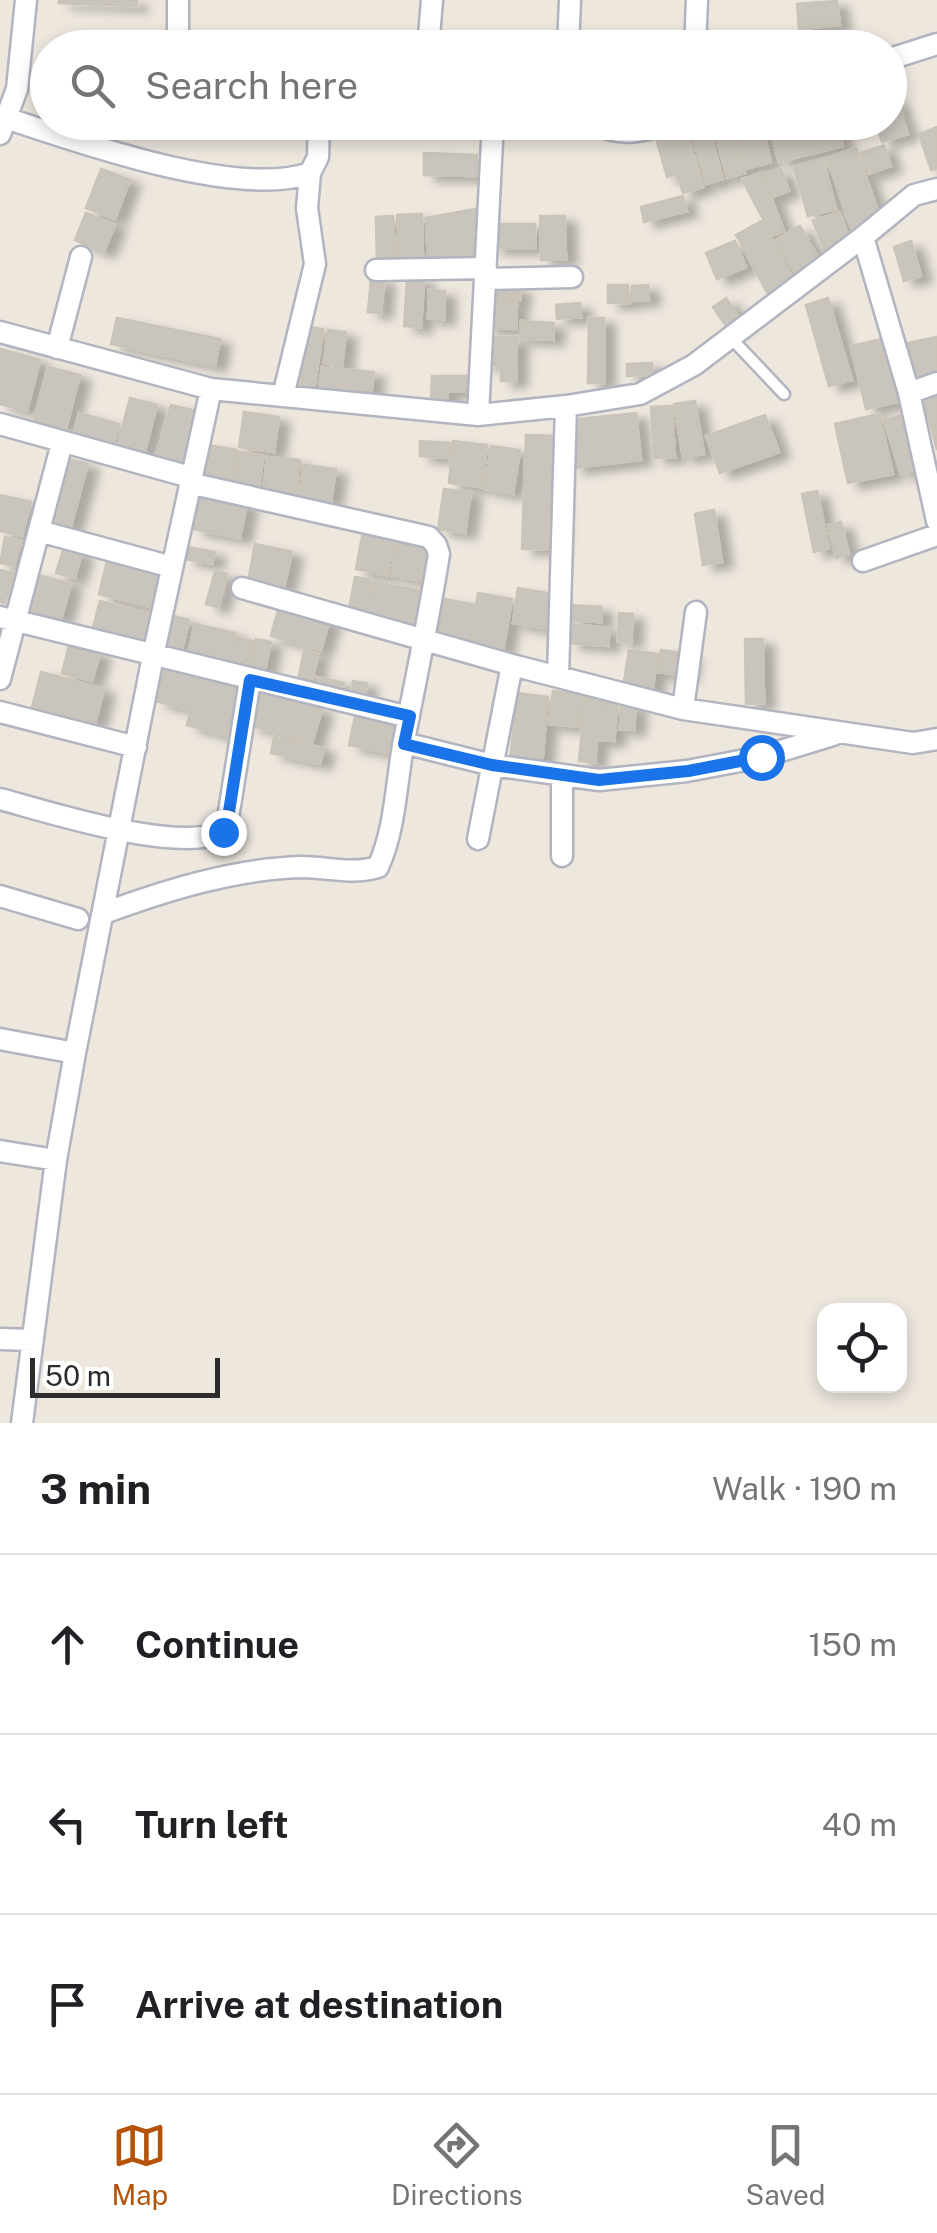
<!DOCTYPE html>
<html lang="en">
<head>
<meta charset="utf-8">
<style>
  :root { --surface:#fff; --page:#f6f6f6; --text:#202124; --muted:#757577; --line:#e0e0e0; --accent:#b45309 }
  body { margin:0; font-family:"Public Sans",sans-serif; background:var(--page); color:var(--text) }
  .controls { position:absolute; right:30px; bottom:30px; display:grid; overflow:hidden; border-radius:20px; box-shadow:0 5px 15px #0003 }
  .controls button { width:90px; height:90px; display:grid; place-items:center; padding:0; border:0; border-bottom:2px solid var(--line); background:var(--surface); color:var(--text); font:50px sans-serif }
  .scale { position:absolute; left:30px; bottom:25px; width:190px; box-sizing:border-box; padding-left:10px; border:5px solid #2c2c2c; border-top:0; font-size:28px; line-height:35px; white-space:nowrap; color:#2c2c2c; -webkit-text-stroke:8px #fff; paint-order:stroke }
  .stop { position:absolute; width:30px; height:30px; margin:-22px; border:8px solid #1a73e8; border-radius:50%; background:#fff }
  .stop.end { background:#1a73e8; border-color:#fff; box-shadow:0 2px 10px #0008 }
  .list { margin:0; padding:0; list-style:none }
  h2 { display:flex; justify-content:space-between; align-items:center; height:130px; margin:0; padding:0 40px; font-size:42px }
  h2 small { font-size:32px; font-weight:400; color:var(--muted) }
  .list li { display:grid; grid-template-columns:65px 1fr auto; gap:30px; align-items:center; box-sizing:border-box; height:180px; padding:0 40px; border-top:2px solid var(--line) }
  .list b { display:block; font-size:38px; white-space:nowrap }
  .list em { font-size:32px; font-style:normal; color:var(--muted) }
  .icon { flex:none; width:55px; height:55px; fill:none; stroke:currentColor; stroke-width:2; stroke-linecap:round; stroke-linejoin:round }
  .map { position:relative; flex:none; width:937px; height:1423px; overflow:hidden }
  .search { position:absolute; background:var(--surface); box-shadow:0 5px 15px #0003; left:30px; right:30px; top:30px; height:110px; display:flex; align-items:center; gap:25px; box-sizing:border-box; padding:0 35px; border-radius:55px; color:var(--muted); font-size:38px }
  .sheet { height:670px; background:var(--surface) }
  nav { display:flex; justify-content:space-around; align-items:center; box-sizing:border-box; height:140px; border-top:2px solid var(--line); background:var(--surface); font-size:28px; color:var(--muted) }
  nav a { display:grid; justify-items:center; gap:5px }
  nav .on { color:var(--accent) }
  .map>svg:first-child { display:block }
</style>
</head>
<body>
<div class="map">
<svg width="937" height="1423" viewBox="0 0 937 1423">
  <defs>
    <filter id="shadow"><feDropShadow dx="11" dy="6" stdDeviation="5" flood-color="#0004"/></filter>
  </defs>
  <rect width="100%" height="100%" fill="#ede7de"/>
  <path fill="#c9c5bd" stroke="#c9c3b8" stroke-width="2.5" filter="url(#shadow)" d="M59 0H137V6L59 3Z
    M837 1 840 25 799 29 797 4Z
    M896 98 908 134 882 142 876 122H890V100Z
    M712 122H731L745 173 727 178Z
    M733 122H761L771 162 746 169Z
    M769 122H837L843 146 779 162Z
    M708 124 723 179 706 184 691 129Z
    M686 126 703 187 683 193 677 174 667 177 655 134Z
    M937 127V168L931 170 919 134Z
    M884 145 891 166 869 174 861 153Z
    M856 148 881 220 852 230 827 158Z
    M424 153 477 155 476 176 424 175Z
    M823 159 836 209 808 216 794 167Z
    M101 169 130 180 115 219 86 208Z
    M781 169 789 191 773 197 765 174Z
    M762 173 784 231 772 236 742 179Z
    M683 196 687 211 644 222 641 207Z
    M475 209 474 261H428L426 218Z
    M839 212 851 242 825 251 813 221Z
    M86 213 115 225 104 252 75 240Z
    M422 214 423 261 398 262 397 215Z
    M393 216 395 263H377L376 217Z
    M540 216H565L566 259 541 260Z
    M762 221 794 280 768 294 736 235Z
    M491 224H535V248H492Z
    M800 226 819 259 795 273 776 240Z
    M735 241 746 267 717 279 706 253Z
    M911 241 921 276 904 281 894 247Z
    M371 278 384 279 381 313 368 312Z
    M407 278 424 279 421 327 404 326Z
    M489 284 520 288V300L488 299Z
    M608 285H628L629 303H608Z
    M648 285 649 300 632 301V286Z
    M429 290 445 291 444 319 428 318Z
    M726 298 741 321 729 330 713 307Z
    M828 298 852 380 829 386 806 305Z
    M486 302 517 303 516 329 485 328Z
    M580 303 581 317 557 319 556 305Z
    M117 318 220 339 215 366 111 344Z
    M589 318H604V383H588Z
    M521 321 554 323 553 340 520 338Z
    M309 327 323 329 314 389 300 387Z
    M328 330 346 332 342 365 324 363Z
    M486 337H517L516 381H501V365H485Z
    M937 337V374L917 379 908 343Z
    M882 339 897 402 866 409 851 346Z
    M0 349 40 360 27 411 0 404Z
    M652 363V375L627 376V364Z
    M48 367 80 375 66 429 34 420Z
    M322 367 374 372 371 396 319 390Z
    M432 376H467V391H447V404H431Z
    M937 389V450L922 393Z
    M130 398 157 405 144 455 117 447Z
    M695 401 704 454 683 457 674 404Z
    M171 405 196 411 182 465 156 459Z
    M672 406 675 457 654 458 651 407Z
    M244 412 279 417 274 452 239 447Z
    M79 413 119 424 113 446 73 436Z
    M636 413 641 460 573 468 568 420Z
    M879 414 893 474 848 483 835 424Z
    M765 415 779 452 720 473 706 436Z
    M902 415 919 468 901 474 884 420Z
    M526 435 559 436 556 549H522Z
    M420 441 450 443 449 458 420 456Z
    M453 441 487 445 482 487 449 483Z
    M207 445 237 450 230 487 200 481Z
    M491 446 520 450 513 494 485 489Z
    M238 452 263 456 259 491 234 489Z
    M267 457 300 460 296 496 263 493Z
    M68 459 88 464 70 530 50 525Z
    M304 465 336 469 331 502 299 497Z
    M444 489 471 492 465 533 438 529Z
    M817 491 829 548 814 552 802 494Z
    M200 494 247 503 240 538 193 529Z
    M0 495 31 502 22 536 0 531Z
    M714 510 722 562 703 565 695 514Z
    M841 522 849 554 836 558 828 525Z
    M363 531 395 537 387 575 356 569Z
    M5 537 21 541 14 566 0 563Z
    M397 542 429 548 423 581 391 575Z
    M255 544 292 552 284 588 248 582Z
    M64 547 82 552 75 578 56 573Z
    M187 547 215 552 212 564 185 559Z
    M108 557 164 572 155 608 99 594Z
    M0 570 13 573 5 603 0 602Z
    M215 571 227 574 218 607 206 604Z
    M34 574 71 584 61 620 25 611Z
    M355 577 371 580 365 613 349 610Z
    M374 582 425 592 418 626 368 616Z
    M518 588 553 594 548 629 513 623Z
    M478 593 512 599 503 651 469 645Z
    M445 599 475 605 468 643 437 637Z
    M100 601 154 615 146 646 92 631Z
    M570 605 602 607 601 622 570 621Z
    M279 606 330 619 321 650 271 636Z
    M619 613 633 614 631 642 618 641Z
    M174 616 189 620 181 653 166 649Z
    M195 624 235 633 228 664 188 654Z
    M570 624 610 628 608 646 569 643Z
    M236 637 253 641 246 670 230 667Z
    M256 639 271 642 264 675 249 672Z
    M745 639H763L764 703 746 704Z
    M69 645 100 653 92 681 62 673Z
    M629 650 658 654 652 693 623 688Z
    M661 650 690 654 687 676 658 672Z
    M304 651 318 654 311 684 298 681Z
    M165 669 245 690 232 737 187 725 191 710 156 701Z
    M41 672 104 689 95 724 32 707Z
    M317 677 344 683 341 694 315 688Z
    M353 681 367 683 364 700 351 698Z
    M259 691 322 709 312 743 249 725Z
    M553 691 583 694 579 727 549 724Z
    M517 693 548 697 542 765 510 762Z
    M585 697 601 699 595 762 579 761Z
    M603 702 618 703 614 741 600 740Z
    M621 703 636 704 634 730 620 729Z
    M355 716 395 724 388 753 349 745Z
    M274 737 324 748 320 764 271 753Z"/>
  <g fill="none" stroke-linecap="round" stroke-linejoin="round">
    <g stroke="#b2b4bf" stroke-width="15">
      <path id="lane" d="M731 338 784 394"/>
    </g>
    <g stroke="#b2b4bf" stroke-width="25">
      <path id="street" d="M178 48V0
        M428 48 432 0
        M568 48 570 0
        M695 48 697 0
        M890 59 937 44
        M0 116C75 141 237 199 310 173L318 157 319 122
        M593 122C619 139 647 130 674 122
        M0 134 17 89 26 0
        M863 237 909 393 937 521
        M376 270 486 268
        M485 279 572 277
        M0 332 211 389 478 415 566 406 640 394 694 365 863 237 914 195 937 189
        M57 348 81 257
        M909 393 937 383
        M283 396 315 264 307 208 310 173
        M478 415 493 122
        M0 424 190 477
        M39 531 172 567
        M863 561 937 535
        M242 588 512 665 683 709 913 743 937 739
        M0 617 409 717
        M558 677 566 406
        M0 679 62 443
        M683 709 696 612
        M0 712 136 747
        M404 743 492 765 599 780 687 771 761 757 833 735
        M562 775V856
        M0 799C52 813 176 853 223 832L228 818 250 680
        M478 839 512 665
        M0 896 78 919
        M104 913C167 890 234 869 301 867 328 867 352 875 378 867 395 830 396 786 403 746 415 682 429 618 439 554L436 545 429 537 189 483
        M0 1039 75 1053
        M0 1151 56 1160
        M0 1339 32 1340
        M22 1423 56 1160 75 1053 153 656 211 389"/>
    </g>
    <use href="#lane" stroke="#fff" stroke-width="10"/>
    <use href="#street" stroke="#fff" stroke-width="20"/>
  </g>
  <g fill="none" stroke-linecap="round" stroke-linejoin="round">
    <path stroke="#1a73e8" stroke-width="12" d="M223 832 228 818 250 680 410 716 404 744 492 765 599 780 688 771 761 757"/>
  </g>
</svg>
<div class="controls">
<button><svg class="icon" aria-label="locate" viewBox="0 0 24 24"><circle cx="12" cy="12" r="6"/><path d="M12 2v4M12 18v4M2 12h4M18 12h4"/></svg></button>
</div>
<div class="scale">50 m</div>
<div class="stop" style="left:761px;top:757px"></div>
<div class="stop end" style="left:223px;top:832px"></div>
<div class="search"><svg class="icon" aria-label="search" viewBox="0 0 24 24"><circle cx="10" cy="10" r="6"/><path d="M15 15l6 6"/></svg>Search here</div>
</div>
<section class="sheet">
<h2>3 min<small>Walk · 190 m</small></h2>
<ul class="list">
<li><svg class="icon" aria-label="ahead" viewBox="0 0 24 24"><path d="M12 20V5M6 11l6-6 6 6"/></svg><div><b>Continue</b></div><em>150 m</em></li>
<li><svg class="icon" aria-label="left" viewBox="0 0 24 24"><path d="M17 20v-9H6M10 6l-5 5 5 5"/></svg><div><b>Turn left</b></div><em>40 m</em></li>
<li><svg class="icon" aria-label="arrive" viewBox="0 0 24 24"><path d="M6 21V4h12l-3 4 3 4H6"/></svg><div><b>Arrive at destination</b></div></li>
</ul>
</section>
<nav>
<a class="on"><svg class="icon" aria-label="map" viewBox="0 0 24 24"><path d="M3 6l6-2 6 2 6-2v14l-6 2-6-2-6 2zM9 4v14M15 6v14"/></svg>Map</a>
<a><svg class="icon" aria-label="directions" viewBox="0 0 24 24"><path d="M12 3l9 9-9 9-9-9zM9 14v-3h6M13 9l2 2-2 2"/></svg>Directions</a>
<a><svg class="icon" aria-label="saved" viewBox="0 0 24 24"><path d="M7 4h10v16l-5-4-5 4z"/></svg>Saved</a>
</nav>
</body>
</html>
